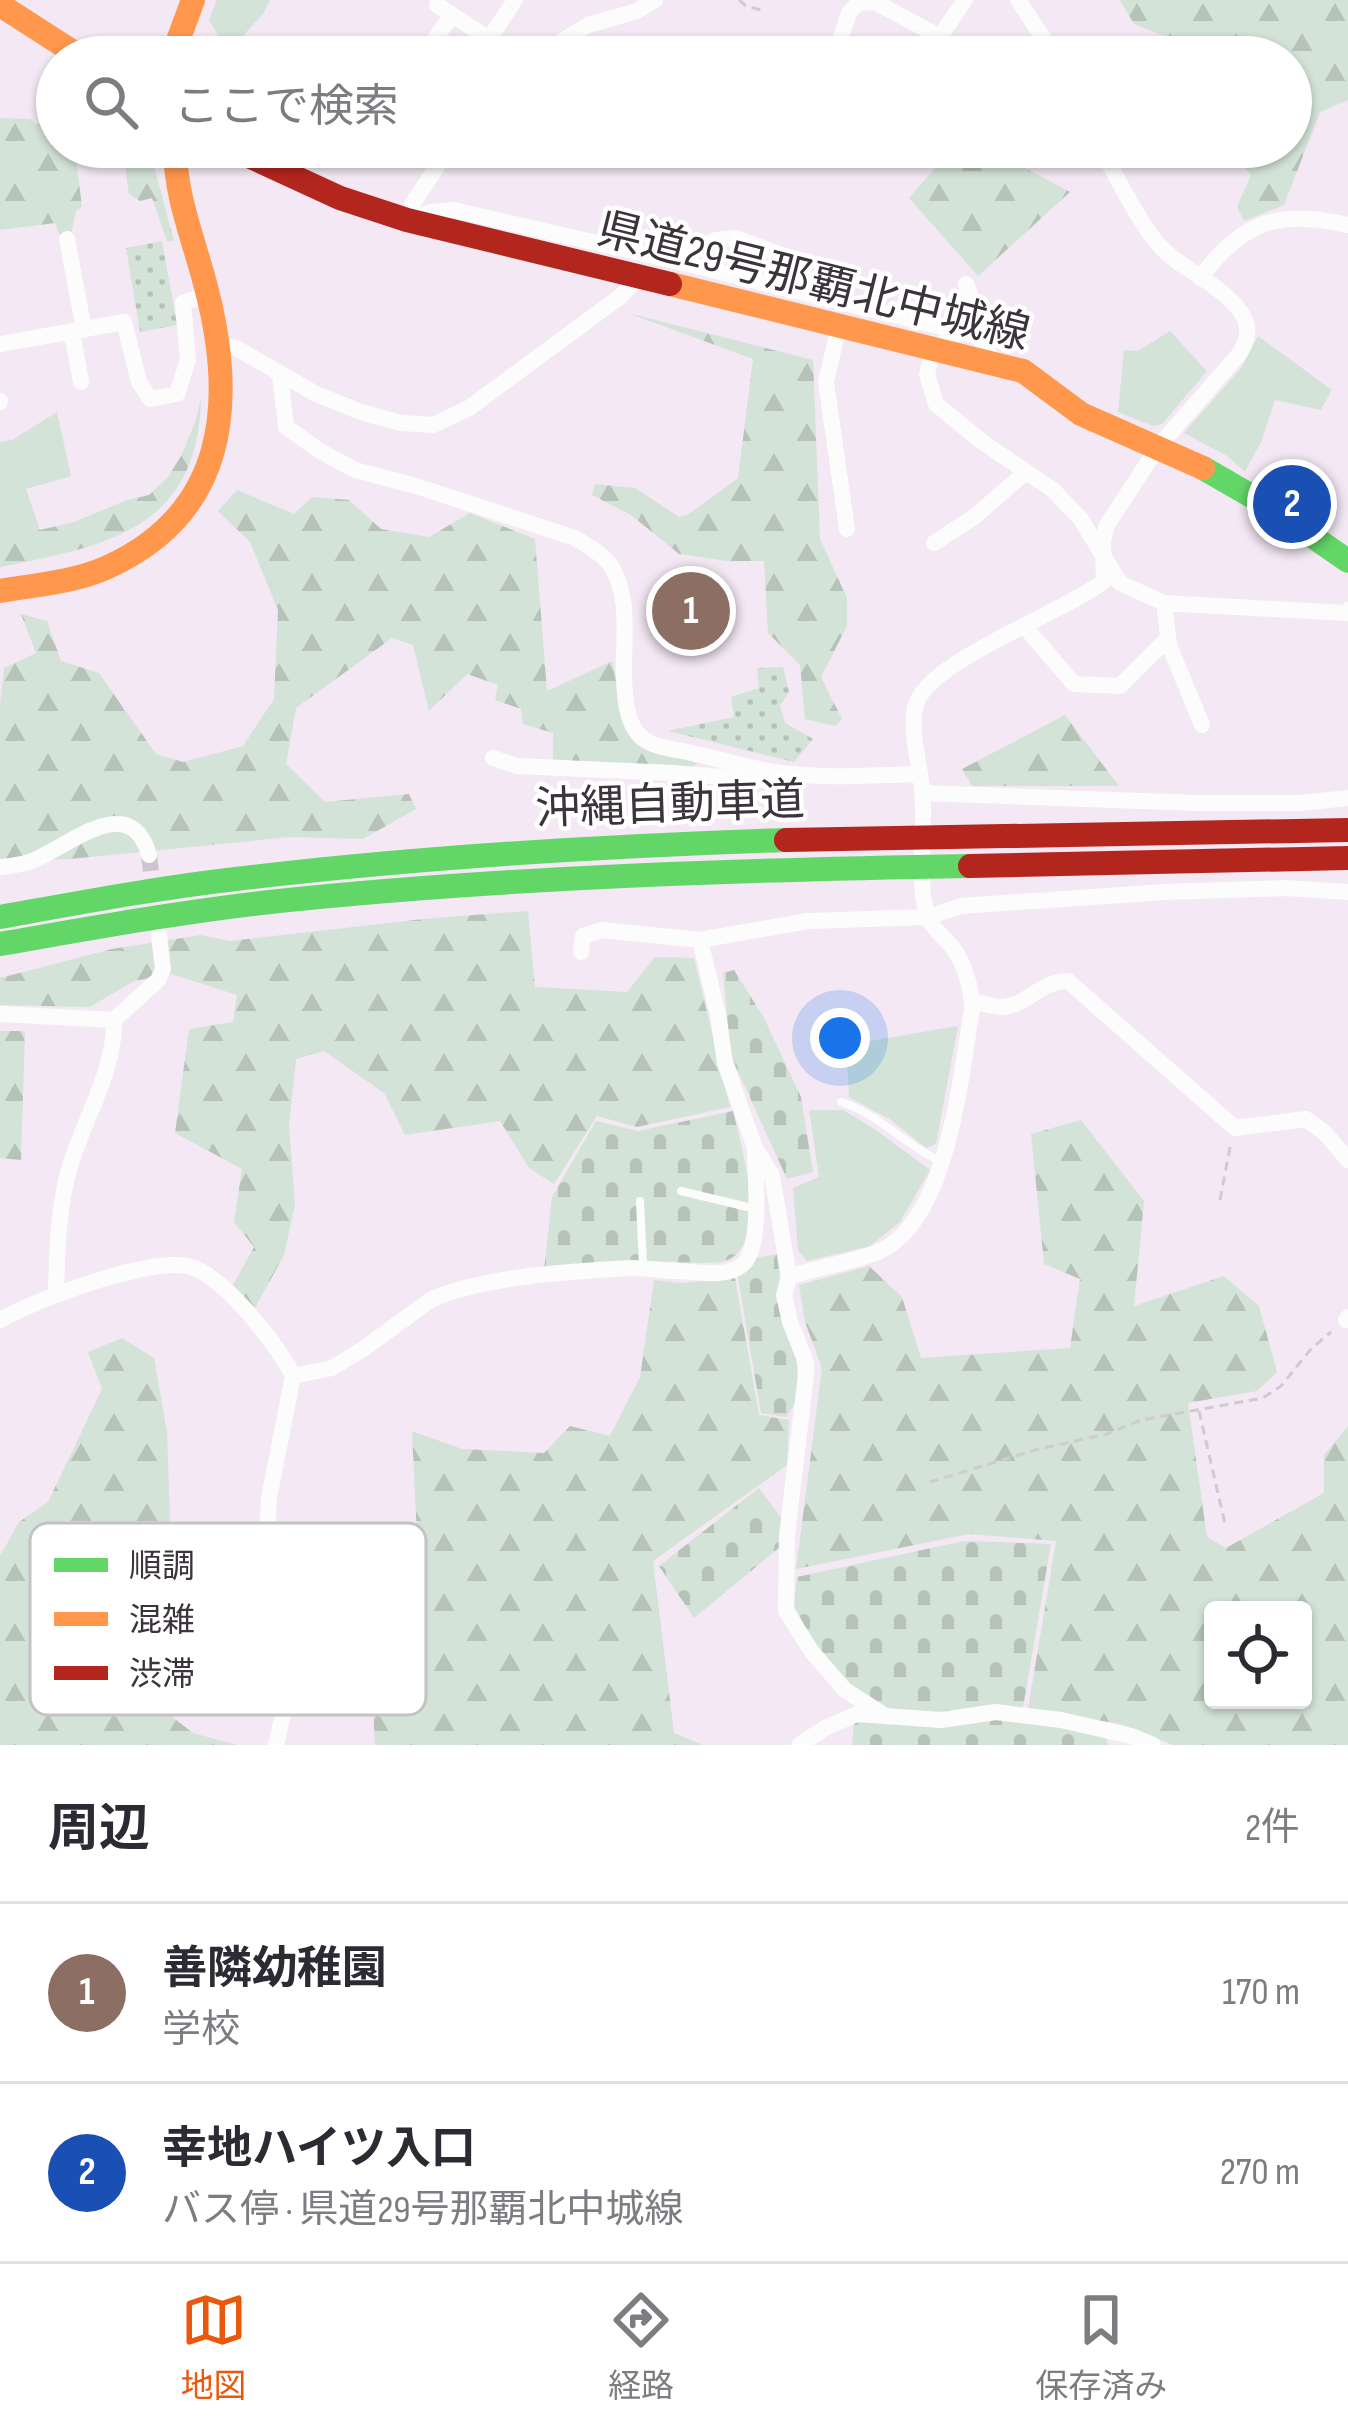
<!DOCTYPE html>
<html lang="ja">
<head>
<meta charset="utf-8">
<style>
  :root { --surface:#fff; --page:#f7f7f7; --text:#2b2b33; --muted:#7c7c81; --line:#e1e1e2; --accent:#ea580c }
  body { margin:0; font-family:"Sofia Sans Condensed","Noto Sans JP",sans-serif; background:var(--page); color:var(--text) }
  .controls { position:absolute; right:36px; bottom:36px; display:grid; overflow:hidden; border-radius:12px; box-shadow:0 3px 9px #0004 }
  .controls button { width:108px; height:108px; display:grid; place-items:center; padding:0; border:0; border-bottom:3px solid var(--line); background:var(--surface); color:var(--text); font:60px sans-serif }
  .you { position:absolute; left:840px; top:1038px; width:42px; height:42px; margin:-30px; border:9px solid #fff; border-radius:50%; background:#1a73e8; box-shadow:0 0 0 18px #1a73e833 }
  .badge { display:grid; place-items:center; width:78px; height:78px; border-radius:50%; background:var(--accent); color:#fff; font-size:39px; font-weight:700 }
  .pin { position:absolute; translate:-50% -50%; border:6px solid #fff; box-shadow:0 3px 12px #0006 }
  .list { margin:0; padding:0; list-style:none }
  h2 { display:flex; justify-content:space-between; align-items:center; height:156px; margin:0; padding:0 48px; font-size:51px }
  h2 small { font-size:39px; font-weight:400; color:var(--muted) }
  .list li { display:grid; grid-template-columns:78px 1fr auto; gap:36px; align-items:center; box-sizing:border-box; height:180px; padding:0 48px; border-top:3px solid var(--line) }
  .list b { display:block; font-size:45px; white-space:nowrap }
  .list p { margin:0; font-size:39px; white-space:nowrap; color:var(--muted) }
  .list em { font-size:39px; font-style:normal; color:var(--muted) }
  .icon { flex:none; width:66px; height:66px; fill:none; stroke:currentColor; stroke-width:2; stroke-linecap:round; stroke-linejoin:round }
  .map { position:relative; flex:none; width:1348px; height:1745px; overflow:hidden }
  .search { position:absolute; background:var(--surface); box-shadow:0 3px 9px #0004; left:36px; right:36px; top:36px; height:132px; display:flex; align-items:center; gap:30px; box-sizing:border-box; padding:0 42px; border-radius:66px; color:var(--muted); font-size:45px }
  .sheet { height:516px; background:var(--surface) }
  nav { display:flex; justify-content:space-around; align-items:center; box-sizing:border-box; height:168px; border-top:3px solid var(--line); background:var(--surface); font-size:33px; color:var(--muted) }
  nav a { display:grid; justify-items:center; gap:6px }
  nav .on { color:var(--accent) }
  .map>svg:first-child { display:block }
</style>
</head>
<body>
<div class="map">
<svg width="1348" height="1745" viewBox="0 0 1348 1745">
  <defs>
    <pattern id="forest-firs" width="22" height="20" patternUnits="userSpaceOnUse" patternTransform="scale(3)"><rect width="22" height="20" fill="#d4e3d7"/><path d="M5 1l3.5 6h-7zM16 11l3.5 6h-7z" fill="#b7c3b9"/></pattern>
    <pattern id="cemetery-stones" width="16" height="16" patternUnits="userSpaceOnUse" patternTransform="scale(3)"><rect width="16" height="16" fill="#d4e3d7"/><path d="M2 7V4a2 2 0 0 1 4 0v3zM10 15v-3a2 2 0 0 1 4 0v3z" fill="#b7c3b9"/></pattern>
    <pattern id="park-dots" width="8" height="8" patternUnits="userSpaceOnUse" patternTransform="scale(3)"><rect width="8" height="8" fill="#d4e3d7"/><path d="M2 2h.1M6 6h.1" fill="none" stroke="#b7c3b9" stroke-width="1.8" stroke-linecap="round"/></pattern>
  </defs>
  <rect width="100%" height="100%" fill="#f3e8f3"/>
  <path fill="#d4e3d7" d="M217 0H270L263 14 228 52 209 20Z
    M1170 331 1207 371 1162 424 1153 426 1118 412 1124 350 1138 351Z
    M1258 336 1332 390 1321 410 1275 400 1262 440 1245 472 1227 456 1184 433 1241 368Z
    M57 412 71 476 26 489 40 530 0 521V442L12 440Z
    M958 1026 936 1144 926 1148 891 1120 849 1097 846 1045Z
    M809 1110H843L876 1130 930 1170 900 1222 870 1246 807 1261 798 1250 793 1188 819 1177Z"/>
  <path fill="url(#forest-firs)" fill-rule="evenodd" d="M1120 0H1348V100L1320 112 1284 205 1244 221 1237 207 1251 175 1230 147H1291V57H1182L1169 38 1134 24Z
    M0 118 31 119 35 124 57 125V147H71L76 158 82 207 76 211 71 234 60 236 55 223 0 230Z
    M122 147H144L154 166 174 241H167L152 198 140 201 129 194Z
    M953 147H1010L1005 157 1070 192 978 276 909 198Z
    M628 313 813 360 820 539 847 598V626L821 677 842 719 835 726 805 719 800 665 768 633 764 561H727L679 554 631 515 592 495 595 484 635 488 679 517 689 514 738 478 753 359Z
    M201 397C199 529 107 546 0 567V521L40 530 74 522 127 500 149 495 168 477 181 456 196 420Z
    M237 490 294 514 312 497 349 500 381 529 429 537 470 513 535 539 547 691 612 661 624 724 645 748 698 763 690 768 553 761V733L523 724 521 709 495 700 498 685 467 674 429 711 413 645 392 638 296 708 286 764 325 802 409 794 416 809 363 839 290 837 70 859 0 860V705L4 668 36 653 21 614 47 621 61 661 99 673 156 754 183 762 243 746 274 699 278 610 250 542 218 511Z
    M1065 715 1119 786H972L962 769Z
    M528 911 535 987 627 992 655 957 694 958 730 1107 637 1127 597 1116 554 1184 529 1168 500 1121 405 1135 384 1093 324 1051 296 1059 289 1126 295 1204 284 1255 255 1308 233 1285 254 1247 234 1222 242 1169 175 1133 189 1029 233 1022 237 995 171 974 134 981 90 1007 0 1005V978L112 949 201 935 230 941 433 918Z
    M0 1031H25L21 1160 0 1158Z
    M1081 1120 1144 1201 1134 1306 1224 1276 1259 1306 1277 1372 1257 1391 1188 1403 1207 1537 1226 1548 1324 1493V1455L1348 1426V1745H1173L1121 1724 1028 1709 1056 1541 969 1534 796 1569 822 1368 805 1322 799 1285 869 1266 902 1297 921 1358 1070 1348 1080 1279 1044 1264 1031 1134ZM1213 1610H1303V1700H1213Z
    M735 1278 759 1415 789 1420 787 1465 653 1561 674 1733 703 1745H375L370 1652 421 1622 412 1431 462 1449 544 1453 570 1426 610 1436 640 1377 654 1280 681 1283Z
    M122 1338 154 1358 167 1432 170 1522 239 1548 240 1562 166 1564 109 1605 113 1671 193 1733 237 1745H0V1556L19 1522 48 1502 102 1389 88 1352Z"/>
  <path fill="url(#cemetery-stones)" d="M734 970 764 1018 801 1097 813 1172 787 1179 731 1056 723 973Z
    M733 1111C741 1145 770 1240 728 1260 715 1266 663 1261 646 1261 612 1261 577 1268 544 1271L552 1197 596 1121 638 1131Z
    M777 1254 786 1330 796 1358 799 1398 786 1417 761 1413 737 1272 755 1258Z
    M759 1488 783 1520 780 1547 694 1618 659 1566Z
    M964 1541 1051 1544 1021 1719 1106 1736 1108 1745H852L857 1691 817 1651 794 1605 797 1577Z"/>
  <path fill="url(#park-dots)" d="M162 241 177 325 140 332 126 248Z
    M783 667 789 692 780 706 785 723 813 739 794 762 668 731 734 717 731 697 759 688 757 668Z"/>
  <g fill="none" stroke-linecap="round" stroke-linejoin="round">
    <path stroke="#cec4ce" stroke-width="16" stroke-dasharray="16 8" stroke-linecap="butt" d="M149 855 154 898"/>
    <path stroke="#cfcbcf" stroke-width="3" stroke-dasharray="9 6" stroke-linecap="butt" d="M739 0 746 6 765 11
      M1220 1200 1230 1147
      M1199 1411 1226 1528
      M930 1482 1035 1450 1107 1434 1141 1420 1263 1398 1281 1386 1311 1349 1331 1332"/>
    <path stroke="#fdfcfd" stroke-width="8" d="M841 1102C879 1114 906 1146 942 1162
      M681 1191 756 1209
      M640 1201 643 1265"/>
    <path stroke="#fdfcfd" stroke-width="16" d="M1018 0 1056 57
      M437 5 517 57
      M489 39 515 0
      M426 51 452 15
      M536 57 588 25 637 11 655 0
      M834 57 849 13 858 3 875 2 940 37
      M926 57 965 0
      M387 147 441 162
      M407 220 413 203 450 147
      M408 220 431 212 454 210 671 260 978 336 995 364
      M67 239 84 330
      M672 259 716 240 736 238 797 261 818 296
      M1200 278C1243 221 1278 209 1348 225
      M966 284C983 320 961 331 933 349L927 374 936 404 981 441 1053 490 1080 518 1120 583 1164 603 1346 613 1348 610
      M839 326 826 382 847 529
      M72 332 81 382
      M0 344 124 322 139 382 150 399 177 394 188 360 183 303 208 294
      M219 345 236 348 316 394 361 412 401 423 433 425 469 408 621 296 638 278
      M280 375 286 427 320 451 355 470 416 486 575 538C588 546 603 554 611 566 634 602 620 653 625 693 626 708 629 725 640 736 652 748 676 749 692 753 722 760 752 769 782 773 828 779 875 775 920 774
      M0 401V402
      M934 543 974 517 1026 472
      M1164 603 1169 645 1202 725
      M1025 627 1074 684 1120 686 1168 638
      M493 758 517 766 673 773 758 780 774 772
      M923 793 1198 803H1301L1348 798
      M0 867C9 866 20 865 29 862 68 848 130 788 149 855
      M700 940 718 1015 725 1063 755 1148 772 1175 789 1277 784 1295 790 1322 806 1362V1375L787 1536 786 1611 812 1652 845 1690 884 1715
      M581 952 583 936 602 930 700 940 808 921 928 917 961 906 1164 892 1286 888 1348 892
      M972 1001C982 1003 992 1007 1003 1007 1028 1005 1040 981 1068 981L1235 1128 1306 1119 1325 1133 1348 1160
      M0 1014 114 1020
      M789 1277C818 1267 850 1263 878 1252 948 1223 961 1074 972 1009 972 989 965 965 953 948 942 934 931 929 926 911 917 877 926 827 922 791 920 764 910 734 915 708 923 662 1064 613 1104 581L1103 540 1107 525 1158 447 1240 353C1244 344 1249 336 1247 326 1239 291 1180 271 1158 244 1138 221 1116 175 1100 147
      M56 1293C57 1250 58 1204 71 1163 86 1115 115 1070 114 1020L158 980 163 969 159 935
      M0 1320C35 1300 157 1253 194 1268 226 1280 278 1345 293 1376L269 1498 266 1561 285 1706 276 1745
      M1346 1320 1348 1317
      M293 1376 332 1368 363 1349 432 1299C485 1276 574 1271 632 1268 647 1268 663 1271 678 1271 696 1272 727 1278 742 1265 763 1248 755 1174 755 1148
      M799 1745 825 1728 857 1714 941 1720 996 1712 1061 1720 1131 1736 1153 1745"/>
    <path stroke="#63d668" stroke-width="24" d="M1203 468 1267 505 1348 561
      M0 917C78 903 157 888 236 879 418 857 602 846 786 840
      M0 944C93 928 185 911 279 901 509 877 740 870 970 866"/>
    <path stroke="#ff974d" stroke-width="24" d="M0 5 81 57
      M176 46 193 0
      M670 284 1023 371 1081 414 1203 468
      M0 591C36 585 75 582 108 567 226 513 236 405 207 291 195 242 175 198 175 147"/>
    <path stroke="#b3261e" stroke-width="24" d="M229 147 340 198 407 220 670 284
      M786 840 1348 830
      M970 866 1348 858"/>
  </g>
  <g text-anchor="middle" stroke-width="9" stroke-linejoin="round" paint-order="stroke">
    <g font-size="45" fill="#3b343b" stroke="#fff">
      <text transform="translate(814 280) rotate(14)" y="16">県道29号那覇北中城線</text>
      <text transform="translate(670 803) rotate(-2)" y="16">沖縄自動車道</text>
    </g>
  </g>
  <rect x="30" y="1523" width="396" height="192" rx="18" fill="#fff" stroke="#c4c2c4" stroke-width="3"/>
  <rect x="54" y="1558" width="54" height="14" fill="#63d668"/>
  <rect x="54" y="1612" width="54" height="14" fill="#ff974d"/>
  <rect x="54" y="1666" width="54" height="14" fill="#b3261e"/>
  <g font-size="33" fill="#3b343b">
    <text x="129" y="1577">順調</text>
    <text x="129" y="1631">混雑</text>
    <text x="129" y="1685">渋滞</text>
  </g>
</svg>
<div class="controls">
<button><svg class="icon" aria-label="locate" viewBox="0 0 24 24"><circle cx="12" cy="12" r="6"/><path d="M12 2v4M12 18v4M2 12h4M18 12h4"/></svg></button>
</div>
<div class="you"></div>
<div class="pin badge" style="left:691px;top:611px;background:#8d6e63">1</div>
<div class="pin badge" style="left:1292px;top:504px;background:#1a4fb4">2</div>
<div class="search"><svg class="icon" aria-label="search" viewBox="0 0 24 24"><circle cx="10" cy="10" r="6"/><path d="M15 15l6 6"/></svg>ここで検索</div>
</div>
<section class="sheet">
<h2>周辺<small>2件</small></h2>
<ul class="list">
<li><span class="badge" style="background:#8d6e63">1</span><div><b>善隣幼稚園</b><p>学校</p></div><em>170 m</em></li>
<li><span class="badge" style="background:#1a4fb4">2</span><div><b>幸地ハイツ入口</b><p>バス停 · 県道29号那覇北中城線</p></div><em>270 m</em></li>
</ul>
</section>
<nav>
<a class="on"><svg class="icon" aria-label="map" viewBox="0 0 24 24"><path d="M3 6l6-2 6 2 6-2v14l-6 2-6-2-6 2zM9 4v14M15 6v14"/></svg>地図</a>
<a><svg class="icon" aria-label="directions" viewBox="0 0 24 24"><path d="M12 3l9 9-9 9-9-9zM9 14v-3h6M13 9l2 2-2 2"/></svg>経路</a>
<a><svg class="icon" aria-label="saved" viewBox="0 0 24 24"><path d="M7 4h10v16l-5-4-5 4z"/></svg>保存済み</a>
</nav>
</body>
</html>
